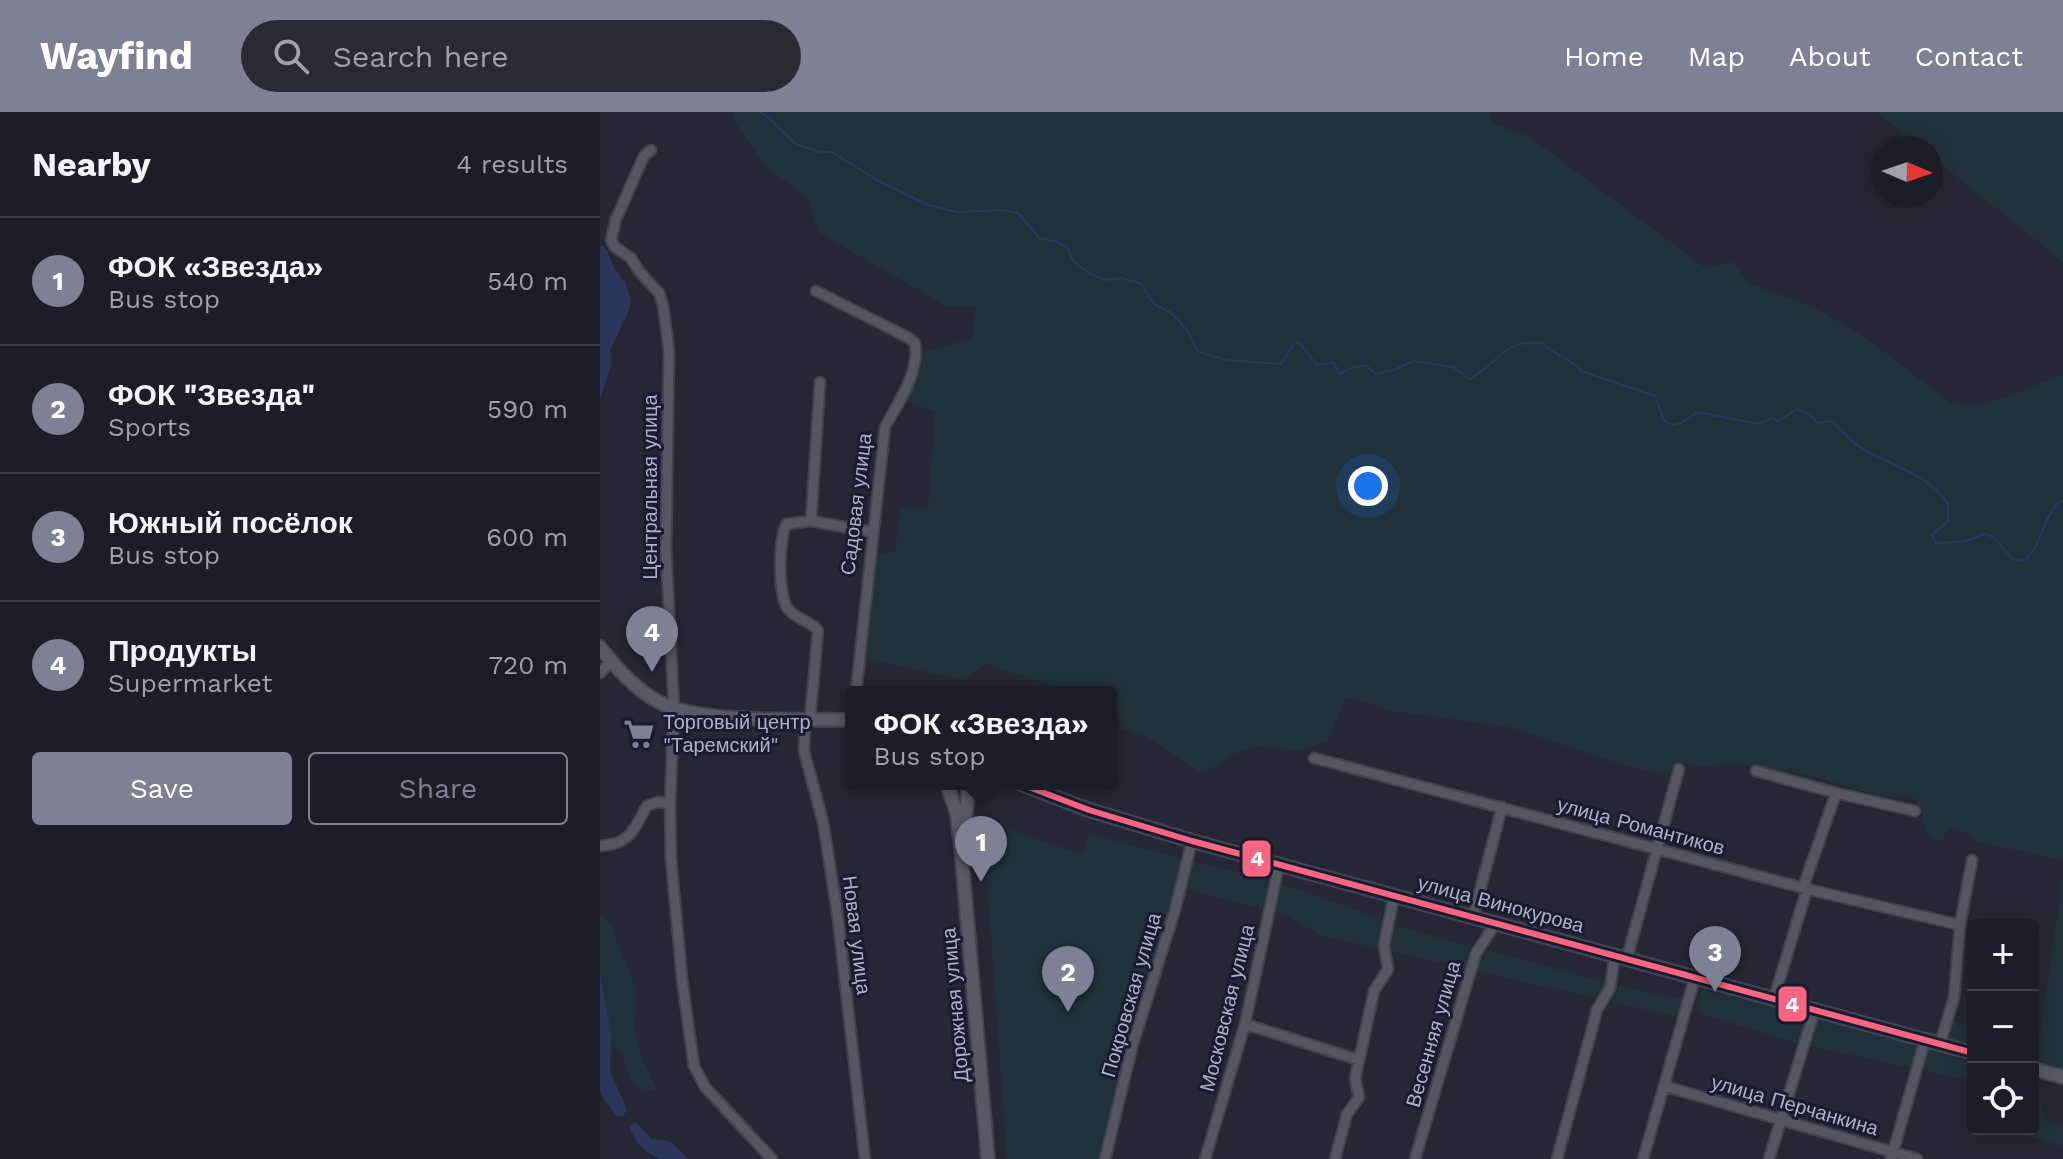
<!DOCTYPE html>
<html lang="en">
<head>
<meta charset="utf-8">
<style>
  :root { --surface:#1c1e27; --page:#292b33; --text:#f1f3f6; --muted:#a0a2a7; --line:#3a3c44; --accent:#7d8194 }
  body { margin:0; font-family:"Work Sans",sans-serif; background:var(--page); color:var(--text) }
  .controls { position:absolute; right:24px; bottom:24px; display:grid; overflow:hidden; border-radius:8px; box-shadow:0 4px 20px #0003 }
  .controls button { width:72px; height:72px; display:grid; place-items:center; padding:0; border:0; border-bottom:2px solid var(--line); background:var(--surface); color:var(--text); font:40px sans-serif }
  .compass { position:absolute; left:1271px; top:24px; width:72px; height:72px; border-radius:50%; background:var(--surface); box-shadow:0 4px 20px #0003; rotate:92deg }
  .you { position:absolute; left:768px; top:374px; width:28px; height:28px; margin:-20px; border:6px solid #fff; border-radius:50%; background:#1a73e8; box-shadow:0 0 0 12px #1a73e833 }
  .badge { display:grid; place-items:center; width:52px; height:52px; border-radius:50%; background:var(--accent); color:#fff; font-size:26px; font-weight:700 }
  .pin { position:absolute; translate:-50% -66px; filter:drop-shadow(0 2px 4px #0008) }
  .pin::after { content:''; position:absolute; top:42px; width:28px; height:24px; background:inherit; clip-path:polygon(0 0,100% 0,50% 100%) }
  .popup { position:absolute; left:245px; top:574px; width:272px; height:104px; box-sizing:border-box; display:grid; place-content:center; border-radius:8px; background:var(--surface); filter:drop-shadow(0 2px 6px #0005); font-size:26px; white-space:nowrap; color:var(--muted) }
  .popup b { font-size:30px; color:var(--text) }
  .popup::after { content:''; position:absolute; left:50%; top:100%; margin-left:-16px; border:16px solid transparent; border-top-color:var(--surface) }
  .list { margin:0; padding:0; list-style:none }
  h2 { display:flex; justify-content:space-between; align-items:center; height:104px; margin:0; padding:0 32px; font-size:34px }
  h2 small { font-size:26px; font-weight:400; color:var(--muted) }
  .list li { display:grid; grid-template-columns:52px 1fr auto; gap:24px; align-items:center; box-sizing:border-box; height:128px; padding:0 32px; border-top:2px solid var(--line) }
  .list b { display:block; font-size:30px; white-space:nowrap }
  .list p { margin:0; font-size:26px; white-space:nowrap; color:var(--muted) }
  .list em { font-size:26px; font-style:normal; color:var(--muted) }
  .actions { display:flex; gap:16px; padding:24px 32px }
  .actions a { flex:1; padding:18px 0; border:2px solid var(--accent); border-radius:8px; text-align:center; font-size:28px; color:var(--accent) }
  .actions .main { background:var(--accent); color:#fff }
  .icon { flex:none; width:44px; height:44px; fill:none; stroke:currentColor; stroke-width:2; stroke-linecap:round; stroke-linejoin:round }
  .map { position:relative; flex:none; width:1463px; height:1047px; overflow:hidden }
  header { display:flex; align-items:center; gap:48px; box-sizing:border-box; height:112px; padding:0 40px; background:var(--accent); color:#fff }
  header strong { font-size:38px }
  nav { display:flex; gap:44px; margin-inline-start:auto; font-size:28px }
  .search { width:560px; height:72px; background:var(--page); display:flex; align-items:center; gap:20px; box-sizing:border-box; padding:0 28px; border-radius:44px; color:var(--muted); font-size:30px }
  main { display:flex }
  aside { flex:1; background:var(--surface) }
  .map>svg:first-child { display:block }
</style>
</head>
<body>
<header>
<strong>Wayfind</strong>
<div class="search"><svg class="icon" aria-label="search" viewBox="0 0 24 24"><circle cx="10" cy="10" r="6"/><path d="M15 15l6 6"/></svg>Search here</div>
<nav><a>Home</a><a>Map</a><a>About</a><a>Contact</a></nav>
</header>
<main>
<aside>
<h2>Nearby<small>4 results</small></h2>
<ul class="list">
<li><span class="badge">1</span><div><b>ФОК «Звезда»</b><p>Bus stop</p></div><em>540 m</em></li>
<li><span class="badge">2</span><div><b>ФОК &quot;Звезда&quot;</b><p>Sports</p></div><em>590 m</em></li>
<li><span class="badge">3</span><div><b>Южный посёлок</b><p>Bus stop</p></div><em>600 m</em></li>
<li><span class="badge">4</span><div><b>Продукты</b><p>Supermarket</p></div><em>720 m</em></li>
</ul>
<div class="actions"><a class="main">Save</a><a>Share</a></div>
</aside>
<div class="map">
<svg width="1463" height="1047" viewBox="0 0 1463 1047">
  <rect width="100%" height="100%" fill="#252834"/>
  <path fill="#21313a" d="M134 0H891L890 10 930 25 1105 156 1134 150 1146 170 1215 196 1263 224 1351 291 1384 293 1463 263V748L1378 730 1368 721 1351 715 1339 731 1327 721 1317 689 1310 683 1284 685 1195 659 1129 651 1106 654 1075 651 1072 664 1020 652 909 615 793 599 746 585 728 629 700 639 656 634 636 641 602 662 547 625 521 617 514 594 511 593V580H473L386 552 364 568 264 546 275 443 295 440 301 396 328 397 335 299 307 290 322 241 373 226 376 195 346 194 218 120 209 87 166 55 133 7Z
    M1276 0H1463V150L1331 44V36H1321Z
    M408 717 483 743 489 722 692 775 814 819 1024 875 1084 888 1078 905 720 823 688 804 576 774 530 931 501 1047H407L385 737Z
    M1463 765V960L1433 952V924H1440Z
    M0 803 10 812 36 877 35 918 42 947 58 978 47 979 31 971 22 940 12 937 0 862Z
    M1103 877 1327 936 1373 951V969L1195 931 1097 900Z
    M1351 908 1373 913V933L1347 926Z
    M1433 971 1437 972 1446 1009 1463 1014V1034L1402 1017H1433Z"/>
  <path fill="#2c365b" d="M2 134 7 138 14 156 25 170 31 188 29 198 10 238 11 252 0 287V136Z
    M0 862 11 920 10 959 27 998 23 1004H17L3 986 0 978Z
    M36 1010 52 1027 70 1029 88 1047C80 1047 68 1047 60 1047 49 1044 31 1026 30 1014Z"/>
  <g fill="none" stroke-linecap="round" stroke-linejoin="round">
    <path stroke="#2c365b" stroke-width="2" d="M160 0 170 7 196 32 219 40H232L277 68 328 93 358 100 402 98 418 101 439 126 458 130 468 137 472 148 489 161 505 168 521 166 540 171 554 192 570 200 588 219 597 239 626 248 681 252 693 233 699 230 717 253 734 251 740 262 751 256 766 253 775 262 794 258 813 249 853 255 869 267C898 252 904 226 943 231 956 246 969 244 981 259L1055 284 1064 309 1073 313 1081 311 1097 300 1159 312 1172 306 1178 309 1197 297 1208 301 1218 311 1231 309C1242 319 1250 329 1263 337 1287 351 1335 366 1347 391 1349 396 1348 403 1348 409L1332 423 1336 431 1363 430 1385 422 1393 425 1413 447 1424 449C1445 429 1440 409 1460 389H1463"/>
    <g stroke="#41434d" stroke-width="13">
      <path id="minor" d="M51 38 44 44 16 107 11 128 15 135 31 146 39 159 59 181 63 193 69 239 66 438 74 597 70 692 71 747 82 867 94 954 105 975 172 1047
        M216 179 307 225 315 231C320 260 298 291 285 315L256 580
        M211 409 272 420
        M0 561 11 549
        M205 607 204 639 223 710 237 799 265 1047
        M210 607 218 519C211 508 196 508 188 497 178 484 178 425 187 412L211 409 220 270
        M714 646 1207 777 1360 813
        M1156 659 1236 681 1315 699
        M0 734C31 732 33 718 47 694L58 690 70 692
        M873 805 902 695
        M1027 846 1079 657
        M1174 886 1207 777 1205 770 1236 681
        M645 912 759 948
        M1340 932 1354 886 1360 813 1372 748
        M1064 974 1317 1047
        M505 1047 533 932 575 798 592 729
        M605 1047 645 912 679 753
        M735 1047 747 1002 759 985 755 967 774 879 788 857 784 833 794 784
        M815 1047 876 841 896 811
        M957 1047 997 898 1010 876 1015 843
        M1043 1047 1095 865
        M1169 1047 1215 897
        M1291 1047 1325 928"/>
    </g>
    <g stroke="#424551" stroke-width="16">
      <path id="major" d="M0 535C16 556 36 578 59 590 98 612 203 607 251 608
        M347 672 357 702 361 736 388 1047
        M421 672 489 698 592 729 1373 941
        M364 717 369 672
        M1433 957 1463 965"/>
    </g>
    <use href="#minor" stroke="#545762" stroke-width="9"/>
    <use href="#major" stroke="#575965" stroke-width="12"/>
    <g stroke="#181c2f" stroke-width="12">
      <path id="bus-1" d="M421 672 489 698 592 729 1373 941"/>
    </g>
    <use href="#bus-1" stroke="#fa6682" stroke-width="6"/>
  </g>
  <defs>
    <g id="supermarket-bare" transform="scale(2.4)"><path d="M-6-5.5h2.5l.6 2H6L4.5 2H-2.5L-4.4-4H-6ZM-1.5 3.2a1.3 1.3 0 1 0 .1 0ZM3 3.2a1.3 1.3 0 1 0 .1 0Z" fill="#7d8194" stroke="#181c2f" stroke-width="2.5" paint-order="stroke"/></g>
  </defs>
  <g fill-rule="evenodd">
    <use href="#supermarket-bare" x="39" y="622"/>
  </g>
  <g text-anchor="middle" stroke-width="6" stroke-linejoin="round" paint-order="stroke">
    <g font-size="20" fill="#adb1c7" stroke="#181c2f">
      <text transform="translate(50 375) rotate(-90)" y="7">Центральная улица</text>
      <text transform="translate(256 392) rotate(-83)" y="7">Садовая улица</text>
      <text transform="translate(1041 714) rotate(15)" y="7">улица Романтиков</text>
      <text transform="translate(901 792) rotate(15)" y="7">улица Винокурова</text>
      <text transform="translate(257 823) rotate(83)" y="7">Новая улица</text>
      <text transform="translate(531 883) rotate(-74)" y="7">Покровская улица</text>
      <text transform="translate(355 893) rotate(-95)" y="7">Дорожная улица</text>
      <text transform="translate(627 896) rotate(-76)" y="7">Московская улица</text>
      <text transform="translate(833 922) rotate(-74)" y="7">Весенняя улица</text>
      <text transform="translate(1195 993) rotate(16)" y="7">улица Перчанкина</text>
    </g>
    <g font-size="20" fill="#adb1c7" stroke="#181c2f" text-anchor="start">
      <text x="63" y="617">Торговый центр<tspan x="63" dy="23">"Таремский"</tspan></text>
    </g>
  </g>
  <g stroke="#181c2f" stroke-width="3">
    <rect x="641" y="727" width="31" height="39" rx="8" fill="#fa6682"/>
    <rect x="1177" y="873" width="31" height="38" rx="8" fill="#fa6682"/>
  </g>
  <g font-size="22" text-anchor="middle" font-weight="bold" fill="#fff">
    <text x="657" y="754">4</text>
    <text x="1192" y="900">4</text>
  </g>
</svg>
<div class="controls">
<button>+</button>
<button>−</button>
<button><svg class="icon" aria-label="locate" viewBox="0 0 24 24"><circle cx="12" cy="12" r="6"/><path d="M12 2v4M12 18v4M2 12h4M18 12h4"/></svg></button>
</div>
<svg class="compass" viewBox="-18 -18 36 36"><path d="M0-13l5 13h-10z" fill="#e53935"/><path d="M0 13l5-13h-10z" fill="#a0a2a7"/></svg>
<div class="you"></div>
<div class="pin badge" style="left:381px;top:770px">1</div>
<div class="popup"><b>ФОК «Звезда»</b>Bus stop</div>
<div class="pin badge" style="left:468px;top:900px">2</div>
<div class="pin badge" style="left:1115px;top:880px">3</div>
<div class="pin badge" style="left:52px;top:560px">4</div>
</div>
</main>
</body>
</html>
